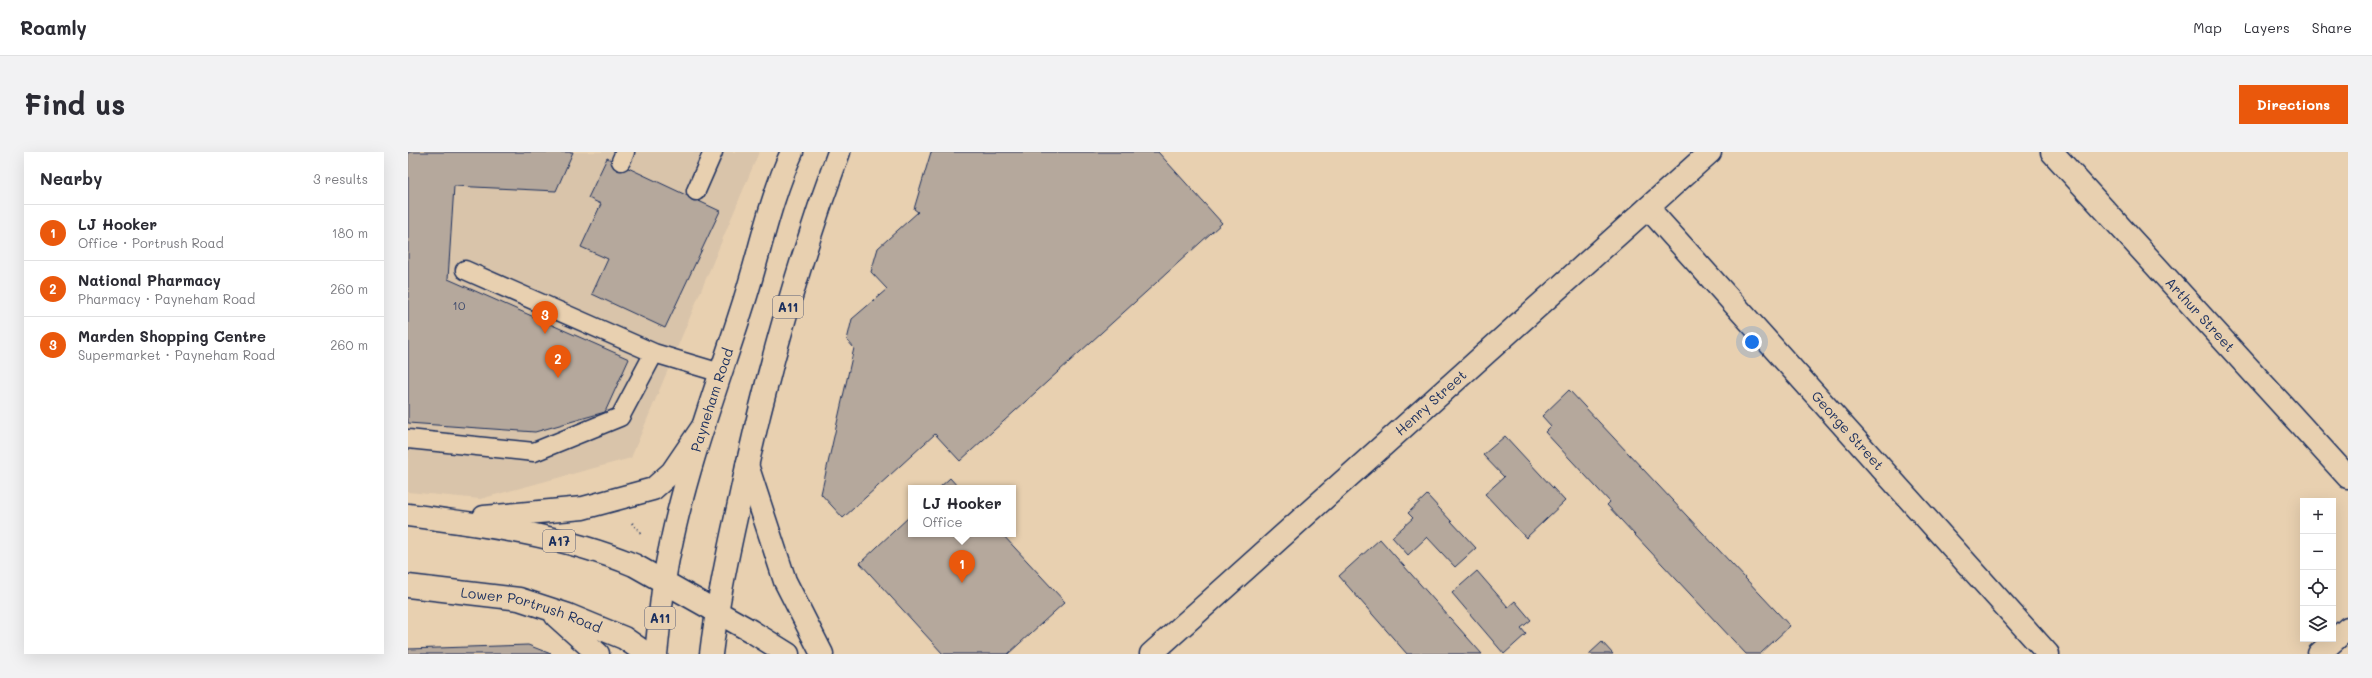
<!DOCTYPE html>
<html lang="en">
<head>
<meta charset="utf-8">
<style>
  :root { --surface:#fff; --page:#f2f2f3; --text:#2b2b33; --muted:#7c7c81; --line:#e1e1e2; --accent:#ea580c }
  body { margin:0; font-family:Mali,sans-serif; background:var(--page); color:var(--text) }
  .controls { position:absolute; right:12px; bottom:12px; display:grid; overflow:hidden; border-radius:0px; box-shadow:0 4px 16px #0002 }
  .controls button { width:36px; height:36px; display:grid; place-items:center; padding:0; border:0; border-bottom:1px solid var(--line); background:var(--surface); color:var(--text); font:20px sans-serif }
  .you { position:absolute; left:1344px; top:190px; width:14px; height:14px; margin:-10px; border:3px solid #fff; border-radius:50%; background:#1a73e8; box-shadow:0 0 0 6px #1a73e833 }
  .badge { display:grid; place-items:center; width:26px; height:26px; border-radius:50%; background:var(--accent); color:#fff; font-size:13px; font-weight:700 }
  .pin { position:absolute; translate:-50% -33px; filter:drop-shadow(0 1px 2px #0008) }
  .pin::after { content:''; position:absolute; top:21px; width:14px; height:12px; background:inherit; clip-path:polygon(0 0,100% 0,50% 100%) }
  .popup { position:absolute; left:500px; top:333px; width:108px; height:52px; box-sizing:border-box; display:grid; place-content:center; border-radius:0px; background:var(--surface); filter:drop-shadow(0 1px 3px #0005); font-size:13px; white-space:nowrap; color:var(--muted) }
  .popup b { font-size:15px; color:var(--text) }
  .popup::after { content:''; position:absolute; left:50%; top:100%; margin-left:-8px; border:8px solid transparent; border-top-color:var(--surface) }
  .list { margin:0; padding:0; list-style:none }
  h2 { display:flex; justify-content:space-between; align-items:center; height:52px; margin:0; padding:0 16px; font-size:17px }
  h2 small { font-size:13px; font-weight:400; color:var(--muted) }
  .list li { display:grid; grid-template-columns:26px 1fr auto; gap:12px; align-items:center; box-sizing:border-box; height:56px; padding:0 16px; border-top:1px solid var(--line) }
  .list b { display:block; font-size:15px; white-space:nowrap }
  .list p { margin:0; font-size:13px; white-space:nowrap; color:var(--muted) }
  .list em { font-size:13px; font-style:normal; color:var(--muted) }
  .icon { flex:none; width:22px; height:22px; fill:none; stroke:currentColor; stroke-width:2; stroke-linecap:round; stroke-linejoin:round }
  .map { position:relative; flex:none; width:1940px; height:502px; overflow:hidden; border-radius:0px }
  header { display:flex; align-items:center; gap:24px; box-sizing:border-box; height:56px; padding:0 20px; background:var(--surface); border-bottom:1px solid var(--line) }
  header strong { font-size:19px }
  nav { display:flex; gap:22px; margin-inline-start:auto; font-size:14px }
  .intro { display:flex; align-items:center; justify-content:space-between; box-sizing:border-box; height:96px; padding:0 24px }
  h1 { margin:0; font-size:28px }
  .button { padding:10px 18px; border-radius:0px; background:var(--accent); color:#fff; font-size:14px; font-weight:700 }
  main { display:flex; gap:24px; padding:0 24px }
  aside { flex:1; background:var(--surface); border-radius:0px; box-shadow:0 4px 16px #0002 }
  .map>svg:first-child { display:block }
</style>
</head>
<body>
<header>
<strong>Roamly</strong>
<nav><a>Map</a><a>Layers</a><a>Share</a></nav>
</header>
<div class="intro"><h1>Find us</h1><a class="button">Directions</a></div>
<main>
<aside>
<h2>Nearby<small>3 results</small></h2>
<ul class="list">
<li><span class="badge">1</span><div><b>LJ Hooker</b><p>Office · Portrush Road</p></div><em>180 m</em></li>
<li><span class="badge">2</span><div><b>National Pharmacy</b><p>Pharmacy · Payneham Road</p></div><em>260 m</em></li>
<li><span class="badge">3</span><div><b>Marden Shopping Centre</b><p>Supermarket · Payneham Road</p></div><em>260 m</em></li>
</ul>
</aside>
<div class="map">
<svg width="1940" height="502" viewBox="0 0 1940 502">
  <rect width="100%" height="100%" fill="#e8d0b0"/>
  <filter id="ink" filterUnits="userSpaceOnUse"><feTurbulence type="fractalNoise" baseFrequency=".025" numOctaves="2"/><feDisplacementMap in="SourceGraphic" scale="8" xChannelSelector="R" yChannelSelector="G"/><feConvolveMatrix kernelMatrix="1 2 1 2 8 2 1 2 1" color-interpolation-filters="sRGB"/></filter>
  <g filter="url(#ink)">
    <path fill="#d9c4aa" d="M0 0H351L223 306 72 347 0 340Z"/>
    <path fill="#b5a89c" stroke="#1b2f5e" d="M0 0H165L148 39 46 34 40 127 221 207 197 260 127 280 0 271Z
      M523 0H750L814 71 552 309 527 282 435 366 413 342 446 196 439 188 444 167 479 137 463 120 470 96 510 60 506 57Z
      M199 6 312 59 257 176 184 142 200 107 173 95 193 52 180 46Z
      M1161 238 1382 474 1352 502H1338L1199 353 1202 350 1137 280 1143 274 1134 264Z
      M1097 284 1157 349 1118 386 1077 342 1096 325 1075 303Z
      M542 326 551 336H531Z
      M1019 343 1068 396 1047 415 1019 385 1000 403 984 385 1005 366 1000 361Z
      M503 363V382H594L657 450 600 502H535L452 411Z
      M972 387 1074 502H999L931 424Z
      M1069 419 1100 455 1107 449 1123 468 1113 476 1118 482 1096 502 1044 441Z
      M1194 490 1205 502H1181Z
      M120 493 143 502H0V497Z"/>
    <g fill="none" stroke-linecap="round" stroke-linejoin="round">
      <g stroke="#1b2f5e" stroke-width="21">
        <path id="lane" d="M213 9 217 0
          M288 39 305 0
          M57 118 246 201
          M0 287 126 300 212 265 246 201 313 221"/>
      </g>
      <g stroke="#1b2f5e" stroke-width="25">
        <g id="street">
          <path id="s1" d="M1644 0 1940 325"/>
          <path id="s2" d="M1240 56 1640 502"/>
          <path id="s3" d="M743 502 1302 0"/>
          <path d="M1911 502 1940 476"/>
        </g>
      </g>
      <g stroke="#1b2f5e" stroke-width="25">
        <g id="primary">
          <path id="s4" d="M248 502C252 467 254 431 262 397 279 313 310 232 336 150 352 100 362 47 384 0"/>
          <path d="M303 502C309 452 319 405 330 356 355 235 388 116 431 0"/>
        </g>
      </g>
      <g stroke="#1b2f5e" stroke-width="25">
        <g id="highway">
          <path d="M339 313 377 429 414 502"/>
          <path d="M0 363C77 373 154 383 226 413L343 479 380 502"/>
          <path d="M76 365 175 356 245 337 264 320 296 273"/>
          <path id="s5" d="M0 434 111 447 160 463 216 486 239 502"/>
          <path d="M148 464 190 502"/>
        </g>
      </g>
      <path stroke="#1b2f5e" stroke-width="2.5" stroke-dasharray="1 3" stroke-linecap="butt" d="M224 371 233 381"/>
      <use href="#lane" stroke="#e8d0b0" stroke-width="18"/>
      <use href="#street" stroke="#e8d0b0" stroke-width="22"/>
      <use href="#primary" stroke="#e8d0b0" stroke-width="22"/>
      <use href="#highway" stroke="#e8d0b0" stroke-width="22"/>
    </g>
  </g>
  <g text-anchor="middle" stroke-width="3.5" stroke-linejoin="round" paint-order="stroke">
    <g font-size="12" fill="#424d6e">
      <text x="51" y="158">10</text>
    </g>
    <g fill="#e8d0b0" stroke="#585f77" stroke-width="1">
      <rect x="365" y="144" width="30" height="22" rx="3"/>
      <rect x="135" y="378" width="32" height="22" rx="3"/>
      <rect x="237" y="455" width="30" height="22" rx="3"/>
    </g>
    <g font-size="13" font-weight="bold" fill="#1b2f5e">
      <text x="380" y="160">A11</text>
      <text x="151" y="394">A17</text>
      <text x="252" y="471">A11</text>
    </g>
    <g font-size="14" fill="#1b2f5e" stroke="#e8d0b0">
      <text dy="5" stroke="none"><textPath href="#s1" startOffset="220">Arthur Street</textPath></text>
      <text dy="5" stroke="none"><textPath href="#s4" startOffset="261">Payneham Road</textPath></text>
      <text dy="5" stroke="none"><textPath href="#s3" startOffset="376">Henry Street</textPath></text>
      <text dy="5" stroke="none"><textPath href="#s2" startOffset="299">George Street</textPath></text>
      <text dy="5" stroke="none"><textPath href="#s5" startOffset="126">Lower Portrush Road</textPath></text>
    </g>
  </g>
</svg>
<div class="controls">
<button>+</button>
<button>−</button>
<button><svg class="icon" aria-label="locate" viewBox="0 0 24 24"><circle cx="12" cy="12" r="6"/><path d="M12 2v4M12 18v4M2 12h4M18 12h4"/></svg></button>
<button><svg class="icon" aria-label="layers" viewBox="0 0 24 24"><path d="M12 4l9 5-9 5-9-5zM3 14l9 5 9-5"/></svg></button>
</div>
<div class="you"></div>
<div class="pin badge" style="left:554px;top:431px">1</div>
<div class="popup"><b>LJ Hooker</b>Office</div>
<div class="pin badge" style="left:150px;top:226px">2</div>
<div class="pin badge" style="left:137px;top:182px">3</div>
</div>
</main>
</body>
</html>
